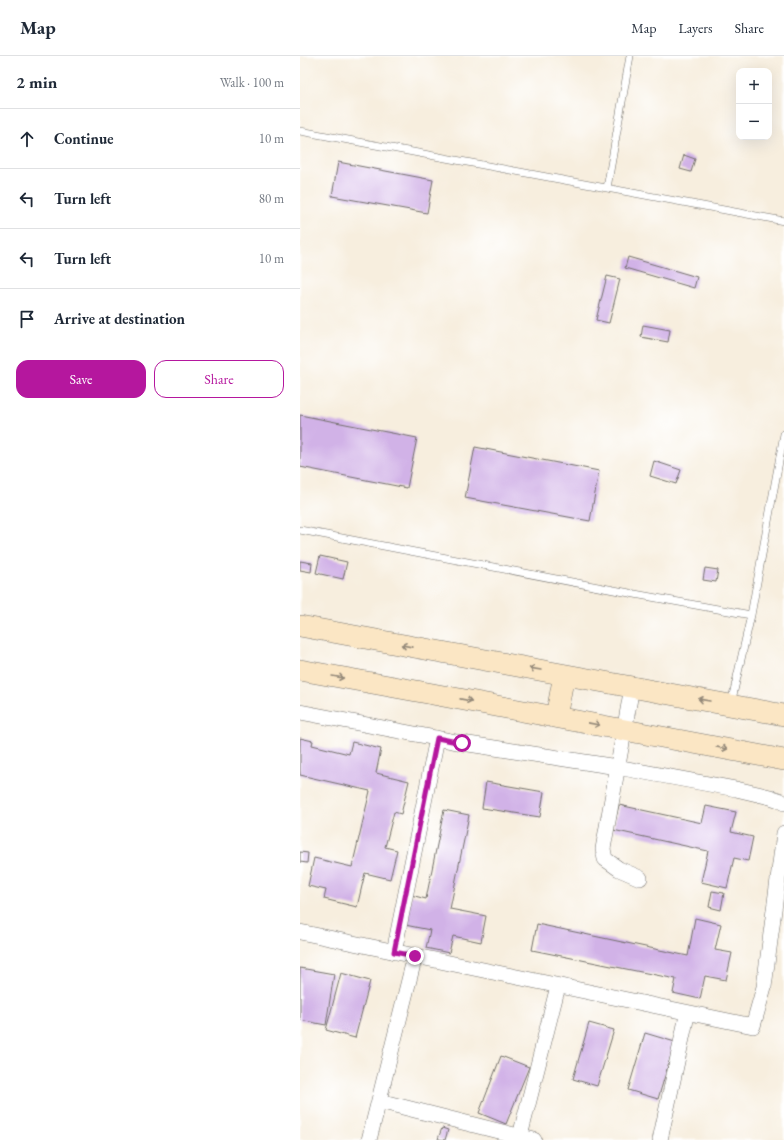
<!DOCTYPE html>
<html lang="en">
<head>
<meta charset="utf-8">
<style>
  :root { --surface:#fff; --page:#f6f6f7; --text:#1f2937; --muted:#747a83; --line:#e0e1e3; --accent:#b5179e }
  body { margin:0; font-family:"EB Garamond",serif; background:var(--page); color:var(--text) }
  .controls { position:absolute; right:12px; top:12px; display:grid; overflow:hidden; border-radius:8px; box-shadow:0 4px 16px #0002 }
  .controls button { width:36px; height:36px; display:grid; place-items:center; padding:0; border:0; border-bottom:1px solid var(--line); background:var(--surface); color:var(--text); font:20px sans-serif }
  .stop { position:absolute; width:12px; height:12px; margin:-9px; border:3px solid #b5179e; border-radius:50%; background:#fff }
  .stop.end { background:#b5179e; border-color:#fff; box-shadow:0 1px 4px #0008 }
  .list { margin:0; padding:0; list-style:none }
  h2 { display:flex; justify-content:space-between; align-items:center; height:52px; margin:0; padding:0 16px; font-size:17px }
  h2 small { font-size:13px; font-weight:400; color:var(--muted) }
  .list li { display:grid; grid-template-columns:26px 1fr auto; gap:12px; align-items:center; box-sizing:border-box; height:60px; padding:0 16px; border-top:1px solid var(--line) }
  .list b { display:block; font-size:15px; white-space:nowrap }
  .list em { font-size:13px; font-style:normal; color:var(--muted) }
  .actions { display:flex; gap:8px; padding:12px 16px }
  .actions a { flex:1; padding:9px 0; border:1px solid var(--accent); border-radius:12px; text-align:center; font-size:14px; color:var(--accent) }
  .actions .main { background:var(--accent); color:#fff }
  .icon { flex:none; width:22px; height:22px; fill:none; stroke:currentColor; stroke-width:2; stroke-linecap:round; stroke-linejoin:round }
  .map { position:relative; flex:none; width:484px; height:1084px; overflow:hidden }
  header { display:flex; align-items:center; gap:24px; box-sizing:border-box; height:56px; padding:0 20px; background:var(--surface); border-bottom:1px solid var(--line) }
  header strong { font-size:19px }
  nav { display:flex; gap:22px; margin-inline-start:auto; font-size:14px }
  main { display:flex }
  aside { flex:1; background:var(--surface) }
  .map>svg:first-child { display:block }
</style>
</head>
<body>
<header>
<strong>Map</strong>
<nav><a>Map</a><a>Layers</a><a>Share</a></nav>
</header>
<main>
<aside>
<h2>2 min<small>Walk · 100 m</small></h2>
<ul class="list">
<li><svg class="icon" aria-label="ahead" viewBox="0 0 24 24"><path d="M12 20V5M6 11l6-6 6 6"/></svg><div><b>Continue</b></div><em>10 m</em></li>
<li><svg class="icon" aria-label="left" viewBox="0 0 24 24"><path d="M17 20v-9H6M10 6l-5 5 5 5"/></svg><div><b>Turn left</b></div><em>80 m</em></li>
<li><svg class="icon" aria-label="left" viewBox="0 0 24 24"><path d="M17 20v-9H6M10 6l-5 5 5 5"/></svg><div><b>Turn left</b></div><em>10 m</em></li>
<li><svg class="icon" aria-label="arrive" viewBox="0 0 24 24"><path d="M6 21V4h12l-3 4 3 4H6"/></svg><div><b>Arrive at destination</b></div></li>
</ul>
<div class="actions"><a class="main">Save</a><a>Share</a></div>
</aside>
<div class="map">
<svg width="484" height="1084" viewBox="0 0 484 1084">
  <rect width="100%" height="100%" fill="#fff"/>
  <filter id="ink" filterUnits="userSpaceOnUse"><feTurbulence type="fractalNoise" baseFrequency=".025" numOctaves="2"/><feDisplacementMap in="SourceGraphic" scale="8" xChannelSelector="R" yChannelSelector="G"/><feConvolveMatrix kernelMatrix="1 2 1 2 8 2 1 2 1" color-interpolation-filters="sRGB"/></filter>
  <filter id="wash" filterUnits="userSpaceOnUse"><feTurbulence type="fractalNoise" baseFrequency=".012" numOctaves="4" result="noise"/><feDisplacementMap in="SourceGraphic" scale="16" xChannelSelector="R" yChannelSelector="G"/><feGaussianBlur stdDeviation="0.9" result="paint"/><feColorMatrix in="noise" values="0 0 0 0 0 0 0 0 0 0 0 0 0 0 0 0 0 1.4 0 .05"/><feComposite in="paint" operator="in"/></filter>
  <g filter="url(#wash)">
    <rect width="100%" height="100%" fill="#f7eede"/>
    <g id="blocks">
      <path fill="#d1b2e7" d="M384 99 395 103 391 116 380 113Z
        M38 106 133 124 127 157 32 140Z
        M328 201 397 221 394 232 325 212Z
        M307 220 320 223 309 267 296 264Z
        M343 269 370 274 368 286 341 281Z
        M0 359 117 382 107 432 0 411Z
        M175 391 299 415 290 465 165 442Z
        M354 405 381 414 376 428 350 420Z
        M20 500 47 506 43 523 16 517Z
        M0 505 12 507 11 516 0 514Z
        M405 512 418 514 416 526 403 524Z
        M0 682 13 685 12 689 49 698 52 686 81 693 76 717 109 725 101 758 94 756 85 791 97 794 90 823 65 817 57 851 24 843 26 834 8 830 14 802 52 811 70 735 0 719Z
        M186 726 244 736 240 761 182 752Z
        M319 749 402 767 406 750 436 756 431 776 453 781 448 805 434 802 427 832 401 826 408 795 313 774Z
        M144 754 169 759 150 853 186 860 181 886 153 880 149 897 126 892 130 874 105 869 111 839 126 843Z
        M0 796 8 797 7 807 0 806Z
        M412 835 424 837 421 854 409 851Z
        M395 862 421 868 415 894 432 897 426 924 405 920 400 943 373 937 376 923 232 894 237 868 388 900Z
        M0 912 34 918 26 969 0 964Z
        M41 917 70 925 55 982 26 974Z
        M289 967 314 974 297 1030 273 1023Z
        M345 977 375 986 358 1043 328 1034Z
        M201 1000 229 1011 206 1068 179 1057Z
        M142 1072 148 1074 145 1084 138 1083Z"/>
    </g>
  </g>
  <g filter="url(#ink)">
    <use href="#blocks" fill-opacity="0" stroke="#726f6a" stroke-width="1"/>
    <g fill="none" stroke-linecap="round" stroke-linejoin="round">
      <g stroke="#726f6a" stroke-width="8">
        <path id="lane" d="M0 75 484 165
          M307 132 330 0
          M0 474 340 539 451 559 431 648
          M451 559 484 378"/>
      </g>
      <g stroke="#726f6a" stroke-width="16">
        <path id="street" d="M332 631 303 793 305 803 319 813 340 822
          M0 656 162 687 317 711 436 733 470 741 479 744 484 747
          M0 876 453 970 464 931 484 777
          M94 896 137 682
          M79 1045 234 1084
          M69 1084 115 900
          M219 1084 258 930
          M360 1084 386 964"/>
      </g>
      <g stroke="#726f6a" stroke-width="22">
        <path id="secondary" d="M0 570 484 659
          M0 614 122 636 484 704
          M256 661 264 619"/>
      </g>
      <use href="#lane" stroke="#fff" stroke-width="7"/>
      <use href="#street" stroke="#fff" stroke-width="15"/>
      <use href="#secondary" stroke="#fbe6c4" stroke-width="21"/>
    </g>
    <defs><path id="oneway-shaft" d="M-6 0H5M1.5-3L5.5 0L1.5 3" fill="none" stroke-width="1.6" stroke-linecap="round" stroke-linejoin="round"/></defs>
    <g stroke="#938878">
      <use href="#oneway-shaft" transform="translate(107 590) rotate(-169)"/>
      <use href="#oneway-shaft" transform="translate(235 613) rotate(-170)"/>
      <use href="#oneway-shaft" transform="translate(38 621) rotate(10)"/>
      <use href="#oneway-shaft" transform="translate(166 644) rotate(11)"/>
      <use href="#oneway-shaft" transform="translate(404 644) rotate(-170)"/>
      <use href="#oneway-shaft" transform="translate(294 668) rotate(11)"/>
      <use href="#oneway-shaft" transform="translate(422 692) rotate(11)"/>
    </g>
  </g>
  <g fill="none" stroke-linecap="round" stroke-linejoin="round" filter="url(#ink)">
    <path stroke="#b5179e" stroke-width="5" d="M115 900 94 896 137 682 162 687"/>
  </g>
</svg>
<div class="controls">
<button>+</button>
<button>−</button>
</div>
<div class="stop" style="left:162px;top:687px"></div>
<div class="stop end" style="left:115px;top:900px"></div>
</div>
</main>
</body>
</html>
